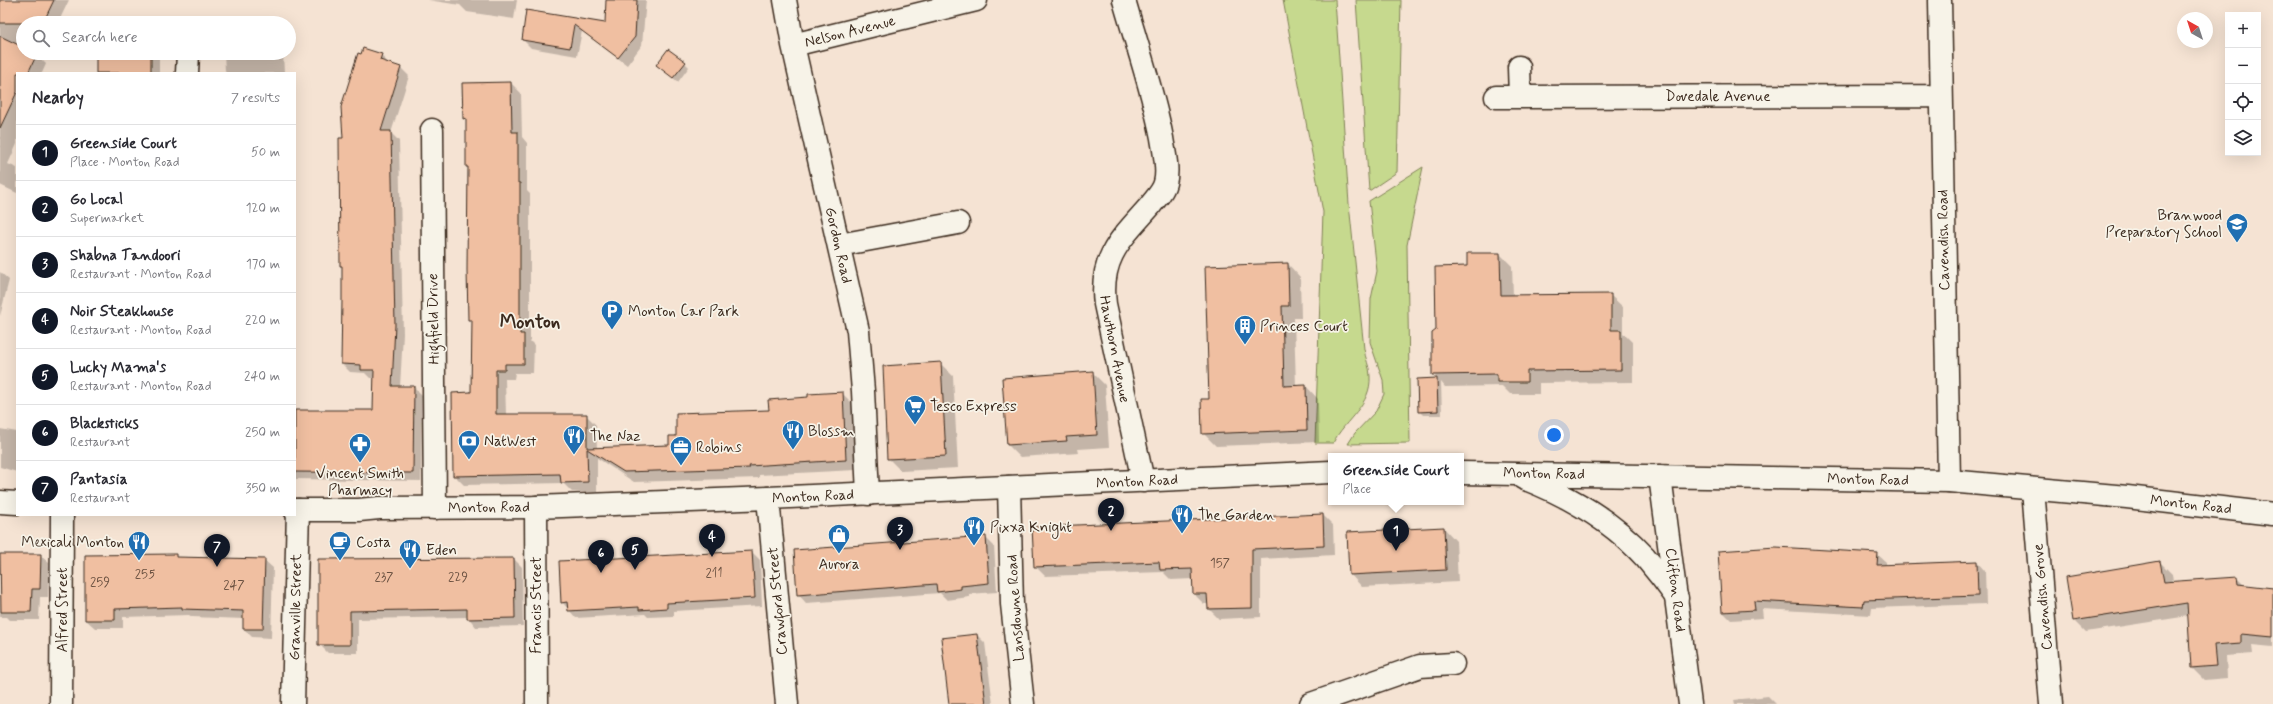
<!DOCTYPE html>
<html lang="en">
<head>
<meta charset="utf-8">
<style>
  :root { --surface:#fff; --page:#f7f7f7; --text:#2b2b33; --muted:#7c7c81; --line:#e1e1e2; --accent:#111827 }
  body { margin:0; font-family:Mynerve,sans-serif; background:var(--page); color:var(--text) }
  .controls { position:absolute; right:12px; top:12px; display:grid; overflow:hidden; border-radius:0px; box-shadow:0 4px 16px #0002 }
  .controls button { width:36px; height:36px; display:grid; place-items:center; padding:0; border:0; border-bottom:1px solid var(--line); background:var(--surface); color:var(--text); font:20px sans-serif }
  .compass { position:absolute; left:2177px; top:12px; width:36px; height:36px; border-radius:50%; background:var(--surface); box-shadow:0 4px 16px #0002; rotate:321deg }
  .you { position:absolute; left:1554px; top:435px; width:14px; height:14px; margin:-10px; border:3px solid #fff; border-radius:50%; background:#1a73e8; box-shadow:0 0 0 6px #1a73e833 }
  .badge { display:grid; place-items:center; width:26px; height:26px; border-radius:50%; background:var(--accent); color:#fff; font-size:13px; font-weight:700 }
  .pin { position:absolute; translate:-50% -33px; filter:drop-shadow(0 1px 2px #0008) }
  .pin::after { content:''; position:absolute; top:21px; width:14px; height:12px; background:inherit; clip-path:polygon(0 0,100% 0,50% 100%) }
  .popup { position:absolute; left:1328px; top:453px; width:136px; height:52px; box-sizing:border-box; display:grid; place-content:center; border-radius:0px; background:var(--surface); filter:drop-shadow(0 1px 3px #0005); font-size:13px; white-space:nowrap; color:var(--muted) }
  .popup b { font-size:15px; color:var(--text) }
  .popup::after { content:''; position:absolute; left:50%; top:100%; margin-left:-8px; border:8px solid transparent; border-top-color:var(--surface) }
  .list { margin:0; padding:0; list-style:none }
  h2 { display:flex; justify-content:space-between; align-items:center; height:52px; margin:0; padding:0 16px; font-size:17px }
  h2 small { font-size:13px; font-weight:400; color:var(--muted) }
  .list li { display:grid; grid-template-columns:26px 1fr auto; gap:12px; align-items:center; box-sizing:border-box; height:56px; padding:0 16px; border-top:1px solid var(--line) }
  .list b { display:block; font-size:15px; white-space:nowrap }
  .list p { margin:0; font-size:13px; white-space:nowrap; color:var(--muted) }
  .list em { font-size:13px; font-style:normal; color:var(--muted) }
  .icon { flex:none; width:22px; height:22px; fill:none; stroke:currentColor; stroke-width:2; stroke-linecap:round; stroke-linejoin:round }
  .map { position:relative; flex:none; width:2273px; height:704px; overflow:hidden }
  .search { position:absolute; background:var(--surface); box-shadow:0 4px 16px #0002; left:16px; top:16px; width:280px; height:44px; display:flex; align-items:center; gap:10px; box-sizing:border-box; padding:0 14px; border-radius:22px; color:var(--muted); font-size:15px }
  .panel { position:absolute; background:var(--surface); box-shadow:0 4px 16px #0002; left:16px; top:72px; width:280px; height:444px; border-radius:0px }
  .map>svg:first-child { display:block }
</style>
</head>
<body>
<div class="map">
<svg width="2273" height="704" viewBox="0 0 2273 704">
  <rect width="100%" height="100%" fill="#f5e3d3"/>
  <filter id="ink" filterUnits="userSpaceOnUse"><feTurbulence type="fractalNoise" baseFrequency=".025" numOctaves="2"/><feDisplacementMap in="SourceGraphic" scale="8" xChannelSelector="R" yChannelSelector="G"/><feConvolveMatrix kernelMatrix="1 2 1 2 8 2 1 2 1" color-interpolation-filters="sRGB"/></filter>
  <g filter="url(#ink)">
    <path fill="#c6d98e" stroke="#808256" d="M1283 0H1335L1349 204 1364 349C1365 358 1370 367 1370 376 1372 405 1345 419 1333 443H1315L1323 212Z
      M1356 0H1401L1397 172 1369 191Z
      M1423 167 1407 245 1410 443 1348 444 1355 433 1376 411 1384 394 1383 380 1370 342 1371 299 1377 271 1369 201Z"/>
    <path fill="#0003" d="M5 0H69L58 23H23V53H44L41 59 46 64 42 73H17V144L8 164 17 168V193L0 185V9Z
      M428 0H517L514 19 467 12 460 5Z
      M607 0H646L642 45 627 65 582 31 577 56 531 48 523 40 527 11 606 24Z
      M97 53H154L159 58V73H97Z
      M224 53H283L284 73H226L225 71Z
      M381 55 389 64 401 68 409 76 391 133 399 141 403 334 400 387H414L422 395 421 481 295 479V411H374V378H370L365 373 350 372 342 364 343 267 341 266 344 139Z
      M685 63 689 67 678 82 657 65Z
      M511 83 521 93 522 137 527 143V191L530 194V341L534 345 533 373H515L514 379H505L506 415H586L596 425 597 449 670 446 677 437 809 398 842 393 852 403 856 470 759 475V478L634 482 597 458V492H572L563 483 464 485 454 475 472 393 473 323 469 320V169L467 167V121L464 118Z
      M1500 254 1512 266 1513 296 1610 295 1623 307V333L1633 343V382L1539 383V394H1510L1502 386 1445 387 1441 382 1442 415H1423L1419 411 1418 380 1438 379 1433 374 1437 330 1468 267Z
      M1288 264 1300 277 1301 318H1294L1296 387 1306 386 1318 399 1319 442 1216 446 1203 433 1210 400Z
      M0 272 9 280 0 316Z
      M940 363 953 376 958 468 901 471 888 458Z
      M1092 372 1105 385 1109 447 1078 449 1079 453 1020 457 1008 445Z
      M0 429 17 432V472L0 467Z
      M1323 515 1333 525 1334 555 1261 559V617L1219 619 1209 609V604H1204L1194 594 1193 579 1171 580 1163 572 1045 576 1035 566Z
      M1444 528 1456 541 1458 582 1362 587 1350 574Z
      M985 537 994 546 997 592 969 594V597L947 600 940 593 806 603 798 594Z
      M752 552 760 560 762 606 674 611V616L648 617 645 614 576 618 562 602Z
      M1877 554 1886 562V565L1977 562 1985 571 1986 604 1872 608 1871 615 1762 609 1763 618 1731 620 1723 612Z
      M0 555H40L49 563 48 597H40L39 620H10L7 617H0Z
      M175 555 177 558 264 560 273 568 271 638 252 637 244 629V619L192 617 189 615 123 617V628H95L86 620Z
      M514 559 522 567 523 626 476 627 468 617 358 619V653H328L319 644V560Z
      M2160 562 2172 574 2173 582 2237 578 2244 585 2273 588V647L2252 645 2253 654 2226 656 2227 678 2204 680 2192 668 2188 616 2086 632 2074 620Z
      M977 635 985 643 993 704H950Z
      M1768 696 1776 704H1735L1734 700Z"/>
    <path fill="#f0bfa1" stroke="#3b2a1e" d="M0 0H54L43 23H0Z
      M606 0H637L635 37 618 58 574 25 570 48 522 40 526 10 605 23Z
      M0 36 23 47V53L37 54 28 73H17V92L0 128Z
      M363 48 382 54 380 60 401 67 381 131H391L395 325 392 386H414L413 473 295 472V410H373L374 370H361V365L341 364 342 300V266H340L339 138H343L341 107 358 53 361 54Z
      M668 49 686 62 673 78 656 65Z
      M96 53H151V73H96Z
      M511 82 512 132H518V183H520V334H524V364H505V370H496V414H587V448L669 445V436H676V413L769 410 768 400 808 397V394L843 392 846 460 749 466 750 468 624 472 587 449 588 482 561 483 560 474 453 476 452 393 471 392 472 320H468L467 270 468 167H466V118L463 119 462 83Z
      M1467 253H1500L1501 295 1611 294V330H1621V370L1527 371V382H1497V374L1432 375V333L1436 330 1435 267 1467 266Z
      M1288 263 1289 306H1282L1284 386 1306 385 1307 430 1202 434 1201 399H1209L1205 266Z
      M941 362 946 456 887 459 883 366Z
      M1093 371 1097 435 1066 437 1067 441 1007 445 1002 378Z
      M1437 378 1438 411 1418 412 1417 379Z
      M1323 514 1324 546 1252 549V608L1208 609 1207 594H1193L1192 569 1160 570 1159 562 1034 567 1032 527Z
      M1444 527 1446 570 1349 575 1347 532Z
      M986 536 989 583 961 586V589L937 592 936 584 797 595 794 550Z
      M1776 547 1878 553 1877 565 1977 561 1978 596 1864 600 1863 607 1754 601 1755 610 1722 612 1718 551Z
      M752 551 755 598 667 603V608L639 610V607L568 611 567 602 561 603 559 561Z
      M0 554H41L40 589H32L31 612H1Z
      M176 554V557L265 559 263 629H243V611L182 609V607L115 609V620H85V555Z
      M514 558 515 618 467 619V609L350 611V645H318V559Z
      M2160 561 2164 582 2237 577 2238 584 2273 588V637L2241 634V643L2214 645 2216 666 2191 668 2187 603 2073 621 2066 577Z
      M977 634 986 704H949L941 638Z"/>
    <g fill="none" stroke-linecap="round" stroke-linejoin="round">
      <g stroke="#3b2a1e" stroke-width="25">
        <path id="street" d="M785 0 793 45 858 331 863 391 868 494
          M1124 0C1137 46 1153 91 1162 138 1164 152 1169 169 1165 183 1163 192 1155 199 1150 206 1122 238 1099 257 1105 304L1143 481
          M1940 0 1949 481
          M793 45 976 0
          M1519 67 1520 97
          M187 73 188 54
          M1496 97 1941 96
          M432 130 435 508
          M839 245 958 223
          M1660 476 1690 704
          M1009 487 1012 604 1023 704
          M2033 489 2051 704
          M768 498 787 704
          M536 507 537 704
          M61 704 62 515
          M293 704 298 510
          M1311 704 1420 666 1453 664"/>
      </g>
      <g stroke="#3b2a1e" stroke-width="25">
        <path id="secondary" d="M1461 473 1949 481 2127 497 2273 514
          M1523 478C1567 495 1612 521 1645 557 1656 570 1667 584 1677 598
          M0 502 17 503
          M295 510H359L379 508 536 507 768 498 1331 472"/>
      </g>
      <use href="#street" stroke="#f7f3e8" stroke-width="22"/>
      <use href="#secondary" stroke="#f7f3e8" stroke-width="22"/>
    </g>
  </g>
  <defs>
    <g id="school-pin" transform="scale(1.15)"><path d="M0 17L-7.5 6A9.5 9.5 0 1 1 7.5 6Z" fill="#1f6fb2" stroke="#f7f3e8"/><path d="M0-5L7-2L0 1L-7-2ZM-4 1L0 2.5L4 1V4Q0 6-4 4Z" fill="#fff"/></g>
    <g id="parking-pin" transform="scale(1.15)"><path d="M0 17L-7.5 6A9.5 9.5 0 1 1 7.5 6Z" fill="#1f6fb2" stroke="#f7f3e8"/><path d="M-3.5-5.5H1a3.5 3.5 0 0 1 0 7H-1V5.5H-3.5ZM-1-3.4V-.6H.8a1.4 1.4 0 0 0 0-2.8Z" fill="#fff"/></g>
    <g id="building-pin" transform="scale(1.15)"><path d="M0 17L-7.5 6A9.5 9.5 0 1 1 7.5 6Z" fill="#1f6fb2" stroke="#f7f3e8"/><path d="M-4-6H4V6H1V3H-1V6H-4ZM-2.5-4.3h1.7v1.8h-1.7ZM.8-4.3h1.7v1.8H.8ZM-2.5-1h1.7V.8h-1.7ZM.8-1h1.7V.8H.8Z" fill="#fff"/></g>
    <g id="supermarket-pin" transform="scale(1.15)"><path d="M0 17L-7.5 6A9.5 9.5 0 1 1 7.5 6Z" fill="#1f6fb2" stroke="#f7f3e8"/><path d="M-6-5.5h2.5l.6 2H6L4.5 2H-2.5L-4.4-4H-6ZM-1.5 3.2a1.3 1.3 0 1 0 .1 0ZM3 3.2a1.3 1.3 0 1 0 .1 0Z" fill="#fff"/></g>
    <g id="restaurant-pin" transform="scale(1.15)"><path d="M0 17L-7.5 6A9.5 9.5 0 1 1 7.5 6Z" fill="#1f6fb2" stroke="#f7f3e8"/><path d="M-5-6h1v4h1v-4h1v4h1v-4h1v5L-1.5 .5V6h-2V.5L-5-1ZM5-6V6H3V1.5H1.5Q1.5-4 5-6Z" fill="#fff"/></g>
    <g id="bank-pin" transform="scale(1.15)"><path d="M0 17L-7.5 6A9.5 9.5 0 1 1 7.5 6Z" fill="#1f6fb2" stroke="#f7f3e8"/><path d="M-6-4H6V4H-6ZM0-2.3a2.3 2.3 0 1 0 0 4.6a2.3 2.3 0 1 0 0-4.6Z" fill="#fff"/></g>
    <g id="pharmacy-pin" transform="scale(1.15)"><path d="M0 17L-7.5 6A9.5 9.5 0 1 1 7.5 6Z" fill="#1f6fb2" stroke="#f7f3e8"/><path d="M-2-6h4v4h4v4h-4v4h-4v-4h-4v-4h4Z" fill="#fff"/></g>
    <g id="office-pin" transform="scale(1.15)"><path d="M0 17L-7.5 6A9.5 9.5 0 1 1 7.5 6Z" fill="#1f6fb2" stroke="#f7f3e8"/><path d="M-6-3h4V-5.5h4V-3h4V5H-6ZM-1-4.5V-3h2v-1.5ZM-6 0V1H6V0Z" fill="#fff"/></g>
    <g id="shop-pin" transform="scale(1.15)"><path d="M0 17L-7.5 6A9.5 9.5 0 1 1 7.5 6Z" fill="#1f6fb2" stroke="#f7f3e8"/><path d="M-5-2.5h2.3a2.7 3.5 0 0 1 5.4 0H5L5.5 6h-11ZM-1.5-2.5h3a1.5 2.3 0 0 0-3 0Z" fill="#fff"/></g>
    <g id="cafe-pin" transform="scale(1.15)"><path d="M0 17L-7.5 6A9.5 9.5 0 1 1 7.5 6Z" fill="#1f6fb2" stroke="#f7f3e8"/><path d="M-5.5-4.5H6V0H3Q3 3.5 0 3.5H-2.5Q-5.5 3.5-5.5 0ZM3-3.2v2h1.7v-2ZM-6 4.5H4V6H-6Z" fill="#fff"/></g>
  </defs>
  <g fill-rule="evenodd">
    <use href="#school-pin" x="2237" y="224"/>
    <use href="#parking-pin" x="612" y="311"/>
    <use href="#building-pin" x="1245" y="326"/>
    <use href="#supermarket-pin" x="915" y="406"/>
    <use href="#restaurant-pin" x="793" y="431"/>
    <use href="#restaurant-pin" x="574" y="436"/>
    <use href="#bank-pin" x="469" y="441"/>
    <use href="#pharmacy-pin" x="360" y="444"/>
    <use href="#office-pin" x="681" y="447"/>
    <use href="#restaurant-pin" x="1182" y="515"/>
    <use href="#restaurant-pin" x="974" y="527"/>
    <use href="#shop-pin" x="839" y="535"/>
    <use href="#restaurant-pin" x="139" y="542"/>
    <use href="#cafe-pin" x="340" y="542"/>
    <use href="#restaurant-pin" x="410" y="550"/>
  </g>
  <g text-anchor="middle" stroke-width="3.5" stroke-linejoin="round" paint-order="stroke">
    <g font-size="13" fill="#684f3f">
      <text x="1220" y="567">157</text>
      <text x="714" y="577">211</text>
      <text x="145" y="578">255</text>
      <text x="384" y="581">237</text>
      <text x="458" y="581">229</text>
      <text x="100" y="586">259</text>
      <text x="234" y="589">247</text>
    </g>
    <g font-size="15" fill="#3b2a1e" stroke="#f7f3e8">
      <text transform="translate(850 31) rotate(-14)" y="5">Nelson Avenue</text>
      <text x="1718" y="101">Dovedale Avenue</text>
      <text transform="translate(1943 240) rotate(-91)" y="5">Cavendish Road</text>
      <text transform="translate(839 245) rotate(77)" y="5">Gordon Road</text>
      <text transform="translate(433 319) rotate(-91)" y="5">Highfield Drive</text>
      <text transform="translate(1115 349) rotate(79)" y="5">Hawthorn Avenue</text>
      <text transform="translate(1544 473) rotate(1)" y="5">Monton Road</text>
      <text transform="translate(1868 479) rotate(1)" y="5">Monton Road</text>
      <text transform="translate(1137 481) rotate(-3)" y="5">Monton Road</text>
      <text transform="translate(813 496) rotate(-3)" y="5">Monton Road</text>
      <text transform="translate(2191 504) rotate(6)" y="5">Monton Road</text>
      <text transform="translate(489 507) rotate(-1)" y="5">Monton Road</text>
      <text transform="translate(1676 590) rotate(83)" y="5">Clifton Road</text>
      <text transform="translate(2042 597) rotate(-95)" y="5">Cavendish Grove</text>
      <text transform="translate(777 601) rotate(-95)" y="5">Crawford Street</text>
      <text transform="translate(536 605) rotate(-90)" y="5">Francis Street</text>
      <text transform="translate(295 607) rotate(-89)" y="5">Granville Street</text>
      <text transform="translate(1015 608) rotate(-94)" y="5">Lansdowne Road</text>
      <text transform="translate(62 610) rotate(-90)" y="5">Alfred Street</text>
    </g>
    <g font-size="15" fill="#3b2a1e" stroke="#f7f3e8" text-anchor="start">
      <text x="2222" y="220" text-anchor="end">Branwood<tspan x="2222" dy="17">Preparatory School</tspan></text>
      <text x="628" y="316">Monton Car Park</text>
      <text x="1260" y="331">Princes Court</text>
      <text x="930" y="411">Tesco Express</text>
      <text x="808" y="436">Blossm</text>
      <text x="590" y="441">The Naz</text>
      <text x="484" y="446">NatWest</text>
      <text x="696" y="452">Robins</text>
      <text x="360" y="478" text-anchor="middle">Vincent Smith<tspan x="360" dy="17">Pharmacy</tspan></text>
      <text x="1198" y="520">The Garden</text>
      <text x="990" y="532">Pixxa Knight</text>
      <text x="124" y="547" text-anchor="end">Mexicali Monton</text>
      <text x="356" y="547">Costa</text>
      <text x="426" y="555">Eden</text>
      <text x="839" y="569" text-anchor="middle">Aurora</text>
    </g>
    <g font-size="19" font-weight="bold" fill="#3b2a1e" stroke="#f7f3e8">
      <text x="530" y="328">Monton</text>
    </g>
  </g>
</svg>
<div class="controls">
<button>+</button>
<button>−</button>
<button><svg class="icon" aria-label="locate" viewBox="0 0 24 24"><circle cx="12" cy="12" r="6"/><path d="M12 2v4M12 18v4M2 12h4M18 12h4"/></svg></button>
<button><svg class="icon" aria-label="layers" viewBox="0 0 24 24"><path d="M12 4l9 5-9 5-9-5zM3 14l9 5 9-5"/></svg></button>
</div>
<svg class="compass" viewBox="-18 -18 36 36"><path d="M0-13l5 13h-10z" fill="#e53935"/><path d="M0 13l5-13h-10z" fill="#7c7c81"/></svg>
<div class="you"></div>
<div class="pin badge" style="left:1396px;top:551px">1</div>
<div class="popup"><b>Greenside Court</b>Place</div>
<div class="pin badge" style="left:1111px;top:531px">2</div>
<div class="pin badge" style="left:900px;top:550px">3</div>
<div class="pin badge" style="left:712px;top:557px">4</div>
<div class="pin badge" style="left:635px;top:570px">5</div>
<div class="pin badge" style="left:601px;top:573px">6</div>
<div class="pin badge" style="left:217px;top:567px">7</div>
<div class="search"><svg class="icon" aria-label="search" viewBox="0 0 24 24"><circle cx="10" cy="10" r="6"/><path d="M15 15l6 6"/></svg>Search here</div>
<section class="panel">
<h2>Nearby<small>7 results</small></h2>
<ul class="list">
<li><span class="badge">1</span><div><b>Greenside Court</b><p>Place · Monton Road</p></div><em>50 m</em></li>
<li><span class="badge">2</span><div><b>Go Local</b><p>Supermarket</p></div><em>120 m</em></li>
<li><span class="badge">3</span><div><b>Shabna Tandoori</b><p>Restaurant · Monton Road</p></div><em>170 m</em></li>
<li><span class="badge">4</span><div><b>Noir Steakhouse</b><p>Restaurant · Monton Road</p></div><em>220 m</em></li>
<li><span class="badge">5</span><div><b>Lucky Mama's</b><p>Restaurant · Monton Road</p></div><em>240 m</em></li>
<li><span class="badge">6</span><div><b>Blacksticks</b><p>Restaurant</p></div><em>250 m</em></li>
<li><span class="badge">7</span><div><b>Pantasia</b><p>Restaurant</p></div><em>350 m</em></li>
</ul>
</section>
</div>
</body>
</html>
